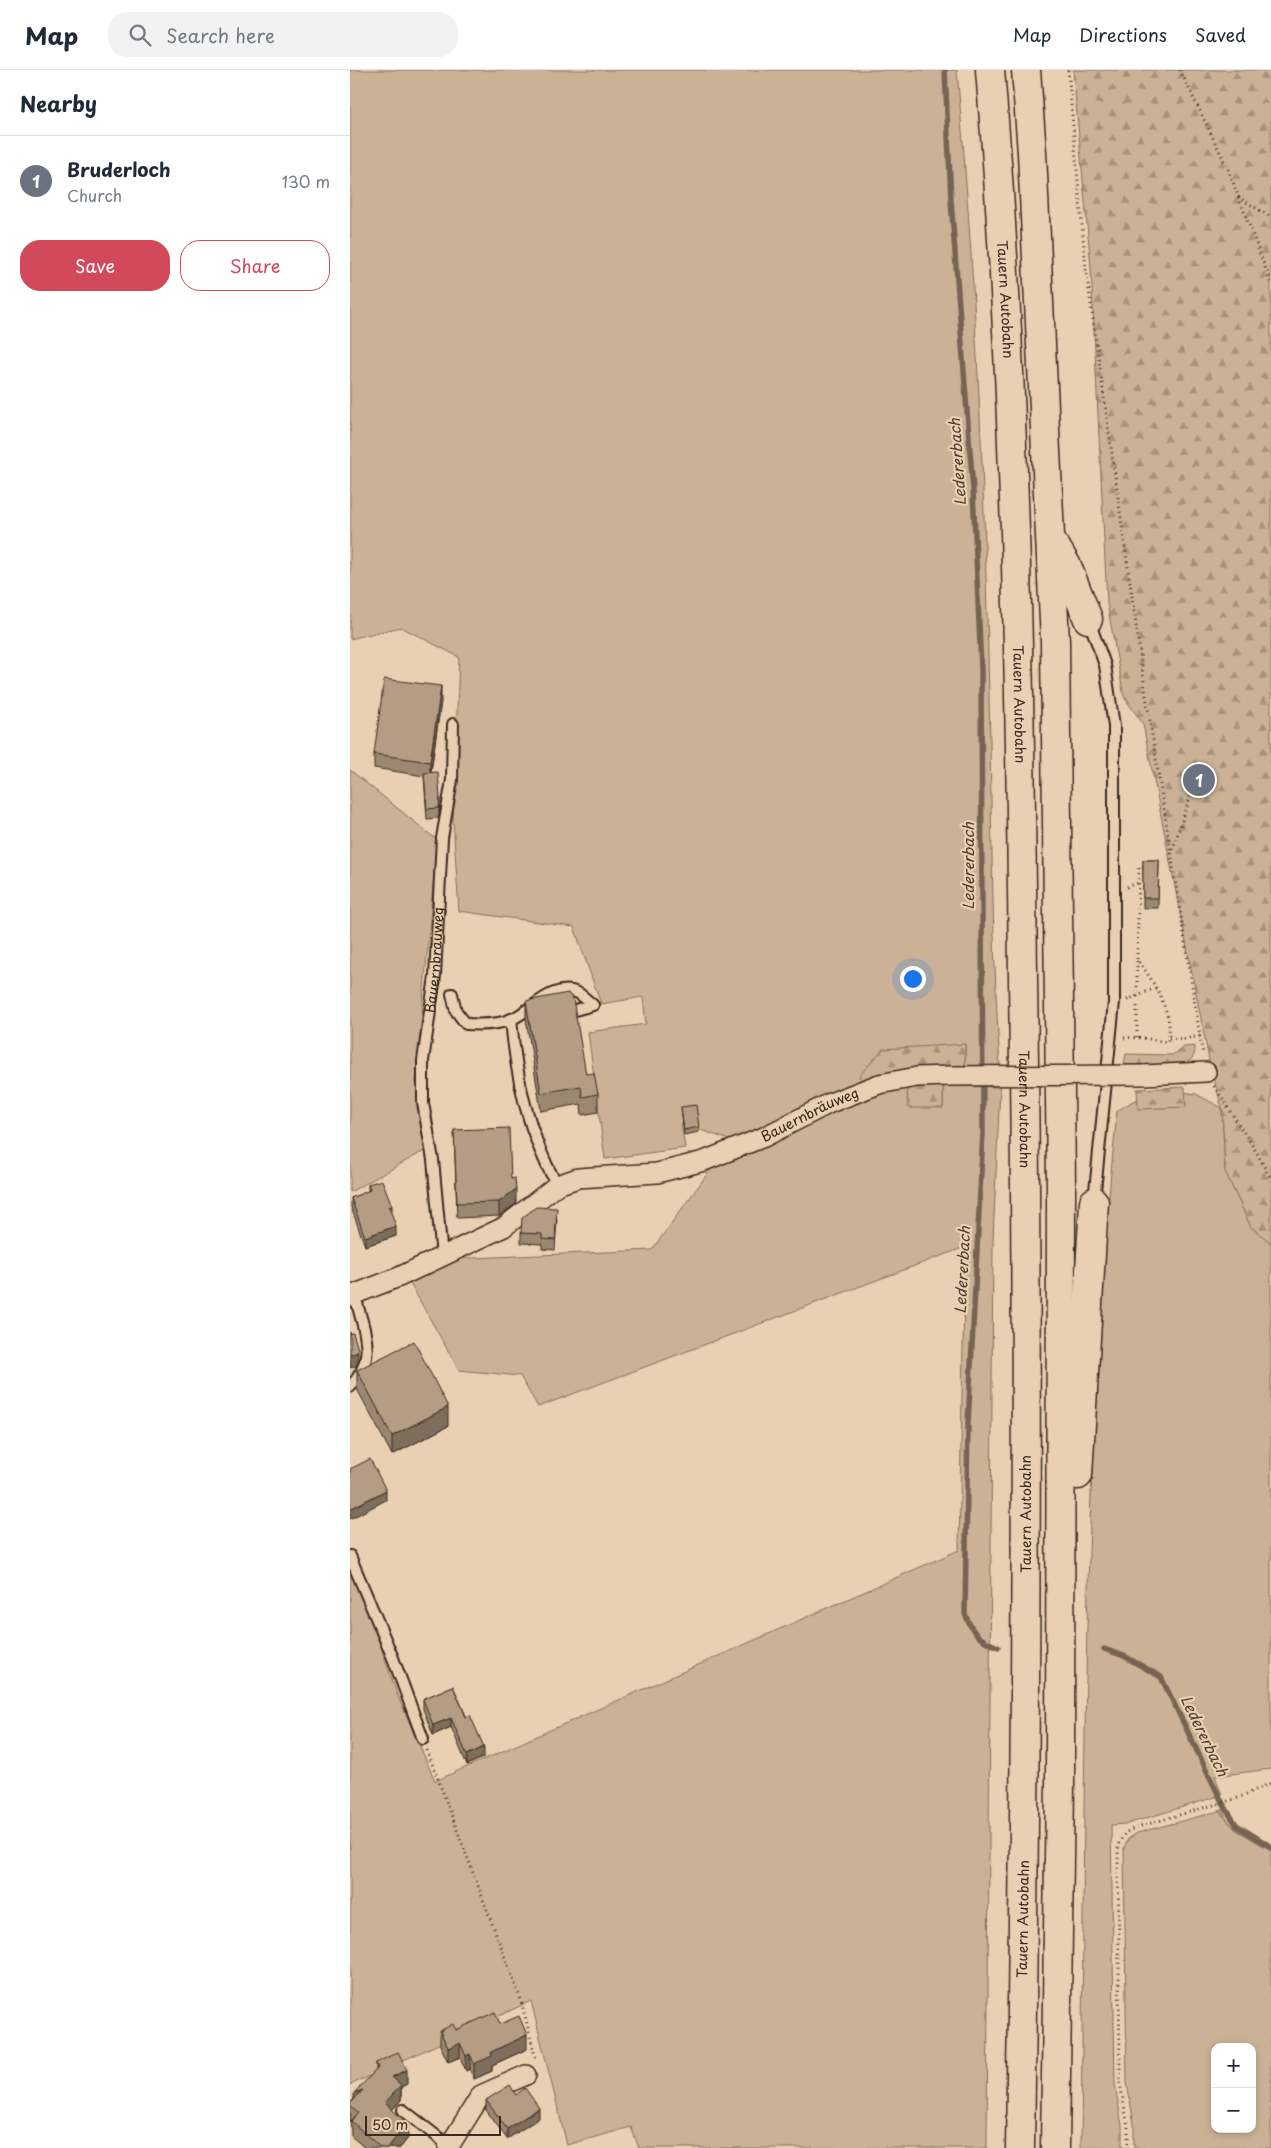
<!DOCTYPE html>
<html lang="en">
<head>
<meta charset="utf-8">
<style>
  :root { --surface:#fff; --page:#f2f2f3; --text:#1f2937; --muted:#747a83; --line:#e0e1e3; --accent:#d1495b }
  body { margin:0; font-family:"Playpen Sans",sans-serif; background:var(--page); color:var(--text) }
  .controls { position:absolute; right:15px; bottom:15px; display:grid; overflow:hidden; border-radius:10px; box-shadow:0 2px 8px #0003 }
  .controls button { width:45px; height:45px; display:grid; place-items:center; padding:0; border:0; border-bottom:1px solid var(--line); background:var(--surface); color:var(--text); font:25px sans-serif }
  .scale { position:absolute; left:15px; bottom:12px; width:136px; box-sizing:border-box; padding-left:5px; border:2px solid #3b2a1e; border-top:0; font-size:14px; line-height:18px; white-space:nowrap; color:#3b2a1e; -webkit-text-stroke:4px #ead0b2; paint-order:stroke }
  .you { position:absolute; left:562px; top:908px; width:18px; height:18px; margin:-12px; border:4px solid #fff; border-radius:50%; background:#1a73e8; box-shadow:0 0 0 8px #1a73e833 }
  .badge { display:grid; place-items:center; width:32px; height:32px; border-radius:50%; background:var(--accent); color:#fff; font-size:16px; font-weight:700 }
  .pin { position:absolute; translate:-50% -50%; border:2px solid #fff; box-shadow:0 1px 5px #0006 }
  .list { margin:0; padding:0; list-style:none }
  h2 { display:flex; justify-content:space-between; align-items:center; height:65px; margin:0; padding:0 20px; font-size:21px }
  h2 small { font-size:16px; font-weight:400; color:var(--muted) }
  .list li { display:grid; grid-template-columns:32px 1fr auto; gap:15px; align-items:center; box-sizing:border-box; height:90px; padding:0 20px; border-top:1px solid var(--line) }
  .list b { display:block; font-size:19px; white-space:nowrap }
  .list p { margin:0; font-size:16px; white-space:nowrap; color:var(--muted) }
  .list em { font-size:16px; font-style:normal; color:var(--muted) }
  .actions { display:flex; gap:10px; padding:15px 20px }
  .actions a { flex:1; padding:11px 0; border:1px solid var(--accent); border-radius:20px; text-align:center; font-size:18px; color:var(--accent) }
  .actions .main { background:var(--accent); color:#fff }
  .icon { flex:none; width:28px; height:28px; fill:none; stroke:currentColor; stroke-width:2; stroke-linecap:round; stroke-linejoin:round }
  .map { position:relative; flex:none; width:921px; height:2078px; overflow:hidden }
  header { display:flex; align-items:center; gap:30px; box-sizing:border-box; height:70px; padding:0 25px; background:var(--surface); border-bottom:1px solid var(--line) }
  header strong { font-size:24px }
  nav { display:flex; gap:28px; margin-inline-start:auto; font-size:18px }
  .search { width:350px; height:45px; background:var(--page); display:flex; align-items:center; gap:12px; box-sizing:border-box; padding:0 18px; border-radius:20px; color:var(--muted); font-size:19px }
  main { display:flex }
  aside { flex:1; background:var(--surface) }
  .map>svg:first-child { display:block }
</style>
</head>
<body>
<header>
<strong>Map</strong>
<div class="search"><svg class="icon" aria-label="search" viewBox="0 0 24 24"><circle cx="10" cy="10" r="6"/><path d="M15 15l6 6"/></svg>Search here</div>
<nav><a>Map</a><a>Directions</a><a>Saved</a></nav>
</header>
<main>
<aside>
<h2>Nearby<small></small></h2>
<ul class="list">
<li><span class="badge" style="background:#6b7280">1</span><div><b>Bruderloch</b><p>Church</p></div><em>130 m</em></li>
</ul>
<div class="actions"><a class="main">Save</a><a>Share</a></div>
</aside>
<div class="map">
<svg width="921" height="2078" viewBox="0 0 921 2078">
  <defs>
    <pattern id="forest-firs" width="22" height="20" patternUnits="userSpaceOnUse" patternTransform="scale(1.25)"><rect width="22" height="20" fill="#cbb297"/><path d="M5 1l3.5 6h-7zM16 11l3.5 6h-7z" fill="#a6917b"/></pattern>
  </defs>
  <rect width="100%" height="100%" fill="#ead0b2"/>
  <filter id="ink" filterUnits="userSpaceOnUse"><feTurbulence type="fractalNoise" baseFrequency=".02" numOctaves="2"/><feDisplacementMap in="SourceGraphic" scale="10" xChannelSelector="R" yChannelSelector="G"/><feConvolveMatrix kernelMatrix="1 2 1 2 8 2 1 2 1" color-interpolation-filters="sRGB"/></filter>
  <g filter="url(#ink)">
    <path fill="#cbb297" stroke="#836e5a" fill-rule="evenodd" d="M0 0H607C624 195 634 391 638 586 642 723 641 861 650 998L615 997V974L513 1011 385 1072 331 1053 335 1078 255 1089 238 962 296 954 293 927 251 934 224 857 109 841 103 751 109 587 51 557 0 569Z
      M0 700 87 770 66 1011 76 1080 0 1122Z
      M557 1016 593 1038V1016L650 1017 643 1169 637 2078H289L281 2057 217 2075 181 1931 0 2015V1500L16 1534 47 1624 85 1711 609 1480 615 1177 188 1337 170 1306 109 1300 58 1210 101 1189 302 1180 366 1092 515 1025Z
      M819 1020 846 1024 872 1038 875 1101 901 1157 921 1173V1699L865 1706 872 1725 777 1754 761 1755 765 2014 772 2056V2078H731C735 1732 731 1385 767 1041L783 1031Z
      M869 1741 885 1759 921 1780V2078H784V2054L777 2013 774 1778 778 1769 787 1763ZM865 1977H902V2059H865Z"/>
    <path fill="url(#forest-firs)" stroke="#836e5a" d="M723 0H921V1173L901 1157 875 1101 872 1038 860 995 793 654 774 627 757 533 741 198Z
      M615 974V997L556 1000 513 1011 509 1006 533 979Z
      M845 976C848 1007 794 996 774 995L776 984 822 985 834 977Z
      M557 1016H593V1038H558Z
      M835 1017 836 1037 788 1039 787 1019Z
      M875 1739 888 1753 921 1774V1780L885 1759 869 1741Z"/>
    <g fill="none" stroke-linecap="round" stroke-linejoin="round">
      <path stroke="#786452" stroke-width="5.5" d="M595 0 601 130 623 420 631 598 633 1063 618 1354 615 1544C623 1564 628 1569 648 1577
        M754 1579 774 1586 811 1607 872 1732 887 1756 921 1777"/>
      <g stroke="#3b2a1e" stroke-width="14">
        <g id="lane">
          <path d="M739 551 755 595 764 656V932L744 1131"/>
          <path d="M102 924 106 941 116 954C131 955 148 955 162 949 182 940 204 912 228 923 233 926 239 932 243 935L225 940"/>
          <path d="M161 949C166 1008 178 1063 207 1115"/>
          <path id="s1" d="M92 1187 83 1090 73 1033V991L85 906 92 768 102 710 103 654"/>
          <path d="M0 1317C29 1287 13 1260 5 1225"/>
          <path d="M0 1486 43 1588 73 1669"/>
          <path d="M53 2040 98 2075"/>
        </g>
      </g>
      <g stroke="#3b2a1e" stroke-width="22">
        <g id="street">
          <path d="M793 1005 856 1002"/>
          <path id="s2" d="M0 1226 49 1207 154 1157 207 1115 228 1108 307 1103 354 1091 414 1067 480 1033 529 1014 567 1007 599 1006"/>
          <path d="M98 2078 131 2025 176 2005"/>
        </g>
      </g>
      <g stroke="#3b2a1e" stroke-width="31">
        <g id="highway">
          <path id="s3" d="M640 0C665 302 670 605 673 908 678 1298 676 1688 670 2078"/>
          <path d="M676 0 682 83 705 572 711 1116 710 1715 705 2078"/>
          <path d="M707 479 717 496 738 549"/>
          <path d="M728 1405 744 1132"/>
        </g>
      </g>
      <path stroke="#3b2a1e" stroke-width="3" stroke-dasharray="1 4" stroke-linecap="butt" d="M718 0 736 199 796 626 853 985
        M830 0 878 99 921 213
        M888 127 921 147
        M821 784 846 709
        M777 817 788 813
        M777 930 806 918
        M787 967V890
        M774 968 787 967 817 972C827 949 802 907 787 890L789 797 797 798
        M819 968 834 969 850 966
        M864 1016 906 1081 921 1110
        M77 1680 171 1930 186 1990
        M778 2078V2056L770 2013 768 1775 775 1763 784 1758 888 1728 921 1713"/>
      <use href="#lane" stroke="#ead0b2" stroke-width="10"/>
      <use href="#street" stroke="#ead0b2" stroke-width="19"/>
      <use href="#highway" stroke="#ead0b2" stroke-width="28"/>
      <g stroke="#3b2a1e" stroke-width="22" stroke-linecap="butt">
        <path id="street-bridge" d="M599 1006 793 1005"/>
      </g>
      <use href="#street-bridge" stroke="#ead0b2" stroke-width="19"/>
    </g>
    <path fill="#9b8772" stroke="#3b2a1e" d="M91 631 81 702 90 738 89 748 77 749 74 706 24 698V684Z
      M793 790H809L808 838H793Z
      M176 931 236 1004 248 1024V1042L232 1045 231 1034 191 1041 176 949Z
      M331 1037 349 1057V1062L334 1065Z
      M104 1060 161 1109 166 1134 149 1146 107 1148Z
      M18 1114 42 1145 46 1166 15 1176 1 1137V1128L18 1121Z
      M207 1148 205 1180 192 1179V1174L171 1173V1163Z
      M7 1300 98 1356 42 1385 7 1319Z
      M103 1616 134 1687 117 1695 101 1657 83 1665 73 1639V1629Z
      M150 1954 177 1979 142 1995V2001L124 2009 120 1999 116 2001 110 1987 98 1992 90 1975V1961L106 1960Z
      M26 1993 57 2014 51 2017V2030L42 2040 58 2068 50 2078H15L1 2066 0 2034 26 2000Z
      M166 2025 189 2048 157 2069 136 2040V2030Z"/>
    <path fill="#7e6e5c" stroke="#3b2a1e" d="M91 616V631L80 706V692Z
      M90 728V738L89 748V738Z
      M166 1119V1134L149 1146V1132Z
      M42 1136V1145L39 1147V1137Z
      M46 1156V1166L15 1176V1167Z
      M8 1279V1292L6 1296 0 1298V1284Z
      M98 1337V1356L42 1385V1366Z
      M36 1420V1430L0 1449V1439Z
      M101 1648V1657L83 1665V1655Z
      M134 1677V1687L117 1695V1685Z
      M177 1965V1979L142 1995V2001L124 2009V1994L141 1982Z
      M110 1973V1987L98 1992V1978Z
      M120 1984V1999L116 2001V1986Z
      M57 2000V2014L51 2017V2030L35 2048V2033L42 2007Z
      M13 2020 4 2038V2023Z
      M189 2038V2048L157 2069V2059Z
      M58 2054V2068L50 2078H37Z"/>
    <path fill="#b49d84" stroke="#3b2a1e" d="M34 609 91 616 80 692 24 684Z
      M88 702 90 728 89 738 77 739 74 703Z
      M793 790H809L808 828H793Z
      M218 923 223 929 236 1004 244 1003 248 1024 232 1027 231 1016 191 1023 176 931Z
      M346 1035 349 1057 334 1060 331 1037Z
      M159 1058 161 1109 165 1108 166 1119 149 1132 107 1133 104 1060Z
      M32 1110 42 1136 39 1137 46 1156 15 1167 1 1128 20 1120 18 1114Z
      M186 1137 207 1138 205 1170 192 1169V1164L171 1163 172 1148Z
      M0 1262V1264L3 1263 8 1279 6 1283 0 1284Z
      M64 1271 98 1337 42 1366 7 1300Z
      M20 1389 36 1420 0 1439V1399Z
      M103 1616 116 1647 120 1645 134 1677 117 1685 101 1648 83 1655 73 1629Z
      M145 1942 150 1954 169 1946 177 1965 141 1982 142 1986 124 1994 120 1984 116 1986 110 1973 98 1978 90 1961 103 1954 106 1960Z
      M48 1982 57 2000 42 2007 51 2015 35 2033 58 2054 37 2078H31L1 2051 8 2043 0 2036V2034L13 2020 4 2023 28 1998 26 1993Z
      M160 2015 166 2025 175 2018 189 2038 157 2059 136 2030Z"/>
  </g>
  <g text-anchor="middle" stroke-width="4.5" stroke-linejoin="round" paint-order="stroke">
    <g font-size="14" fill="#3b2a1e" stroke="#ead0b2">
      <text dy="5" stroke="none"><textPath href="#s3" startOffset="230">Tauern Autobahn</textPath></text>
      <text dy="5" stroke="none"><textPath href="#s3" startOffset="635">Tauern Autobahn</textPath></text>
      <text dy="5" stroke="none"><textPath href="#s1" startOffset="299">Bauernbräuweg</textPath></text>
      <text dy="5" stroke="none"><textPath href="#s3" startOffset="1040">Tauern Autobahn</textPath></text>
      <text dy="5" stroke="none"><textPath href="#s2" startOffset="502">Bauernbräuweg</textPath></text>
      <text transform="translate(676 1444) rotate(-90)" y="5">Tauern Autobahn</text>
      <text transform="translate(673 1849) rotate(-89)" y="5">Tauern Autobahn</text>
    </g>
    <g font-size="15" font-style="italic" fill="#4f3d2f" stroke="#ead0b2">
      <text transform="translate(608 392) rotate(-94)" y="5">Ledererbach</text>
      <text transform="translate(619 796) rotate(-90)" y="5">Ledererbach</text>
      <text transform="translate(613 1200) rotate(-87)" y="5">Ledererbach</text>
      <text transform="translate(854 1666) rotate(64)" y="5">Ledererbach</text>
    </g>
  </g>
</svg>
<div class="controls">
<button>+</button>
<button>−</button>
</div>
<div class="scale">50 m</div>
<div class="you"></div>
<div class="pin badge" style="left:849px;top:710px;background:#6b7280">1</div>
</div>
</main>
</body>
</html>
